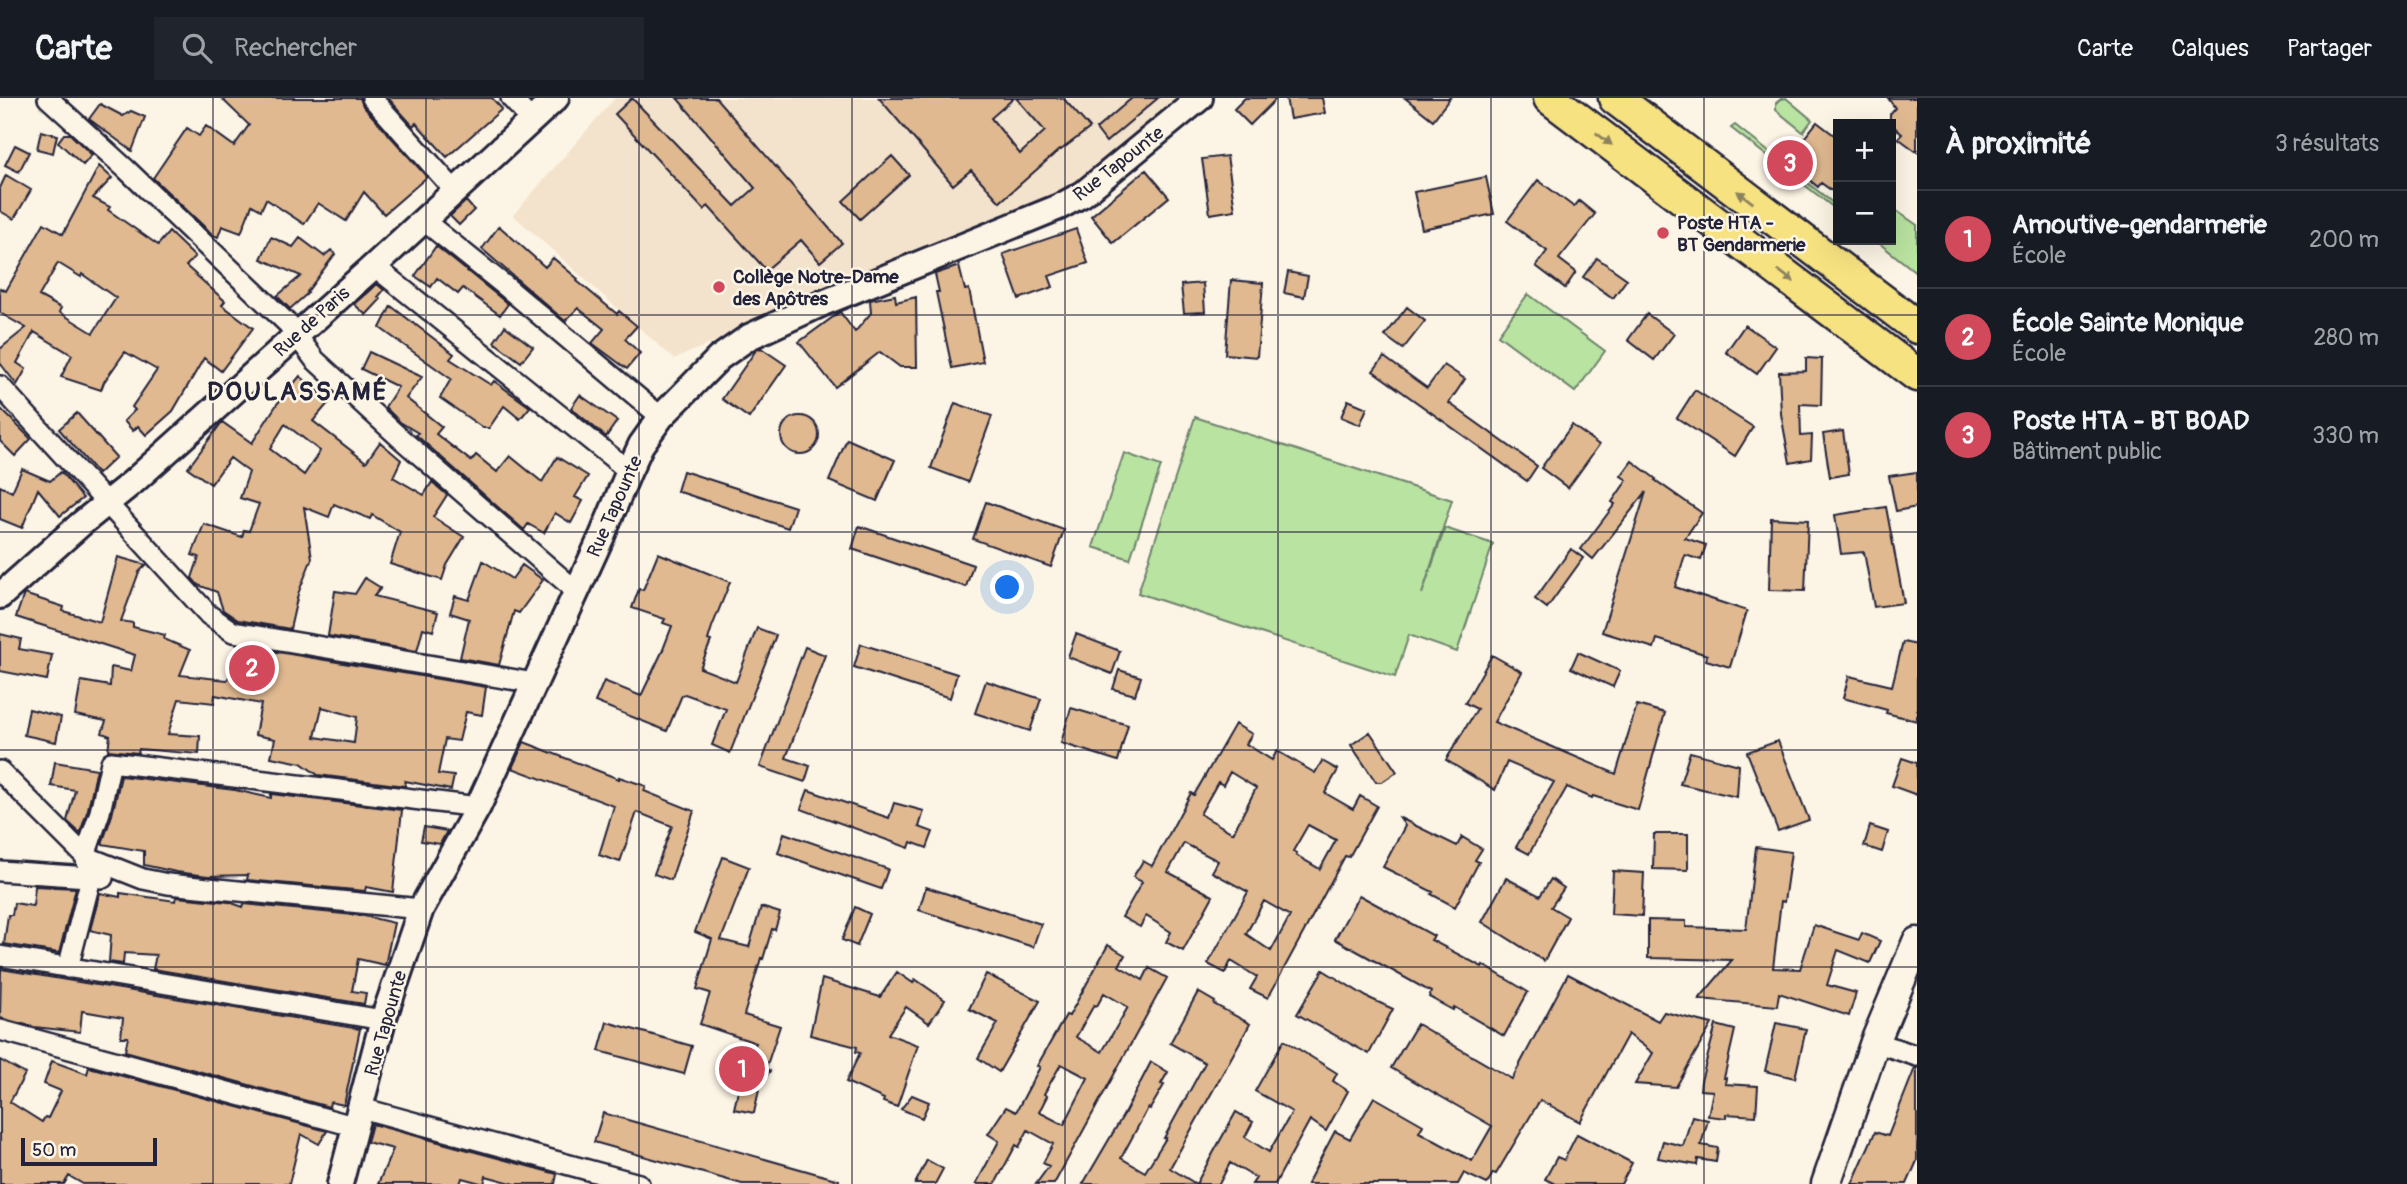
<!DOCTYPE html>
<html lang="fr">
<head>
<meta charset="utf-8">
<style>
  :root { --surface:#171b24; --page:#20242c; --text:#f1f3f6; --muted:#9ea1a6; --line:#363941; --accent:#d1495b }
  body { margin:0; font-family:Pangolin,sans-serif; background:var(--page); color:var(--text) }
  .controls { position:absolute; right:21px; top:21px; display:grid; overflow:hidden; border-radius:0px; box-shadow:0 7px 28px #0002 }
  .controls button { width:63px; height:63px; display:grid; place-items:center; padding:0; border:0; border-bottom:2px solid var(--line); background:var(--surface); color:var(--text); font:35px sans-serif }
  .scale { position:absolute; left:21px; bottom:18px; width:136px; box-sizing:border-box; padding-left:7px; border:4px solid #22223b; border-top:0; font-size:19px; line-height:24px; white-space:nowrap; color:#22223b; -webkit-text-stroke:5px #fcf5e5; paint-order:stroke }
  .you { position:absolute; left:1008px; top:490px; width:24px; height:24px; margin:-18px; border:5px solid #fff; border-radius:50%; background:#1a73e8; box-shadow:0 0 0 10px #1a73e833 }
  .badge { display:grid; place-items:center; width:46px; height:46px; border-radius:50%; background:var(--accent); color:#fff; font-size:23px; font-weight:700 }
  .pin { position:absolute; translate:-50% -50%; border:4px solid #fff; box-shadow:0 2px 7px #0006 }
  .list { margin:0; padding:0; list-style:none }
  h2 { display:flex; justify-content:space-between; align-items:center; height:91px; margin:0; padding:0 28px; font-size:30px }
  h2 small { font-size:23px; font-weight:400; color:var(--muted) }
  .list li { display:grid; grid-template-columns:46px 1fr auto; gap:21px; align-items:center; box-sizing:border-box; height:98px; padding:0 28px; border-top:2px solid var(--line) }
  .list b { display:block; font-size:26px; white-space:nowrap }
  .list p { margin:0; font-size:23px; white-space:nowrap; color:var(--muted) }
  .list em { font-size:23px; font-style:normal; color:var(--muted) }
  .icon { flex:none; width:38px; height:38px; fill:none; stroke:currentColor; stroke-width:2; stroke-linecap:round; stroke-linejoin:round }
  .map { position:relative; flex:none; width:1917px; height:1086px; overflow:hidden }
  header { display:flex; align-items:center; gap:42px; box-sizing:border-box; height:98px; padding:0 35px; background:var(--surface); border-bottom:2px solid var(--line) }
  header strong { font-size:33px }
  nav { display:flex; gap:38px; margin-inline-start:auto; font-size:24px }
  .search { width:490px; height:63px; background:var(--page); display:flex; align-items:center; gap:18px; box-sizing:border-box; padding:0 24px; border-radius:0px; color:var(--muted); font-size:26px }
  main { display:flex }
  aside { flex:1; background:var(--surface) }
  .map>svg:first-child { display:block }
</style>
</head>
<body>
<header>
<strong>Carte</strong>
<div class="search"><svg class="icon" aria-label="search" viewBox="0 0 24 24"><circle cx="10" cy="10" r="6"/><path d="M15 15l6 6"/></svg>Rechercher</div>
<nav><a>Carte</a><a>Calques</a><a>Partager</a></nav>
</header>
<main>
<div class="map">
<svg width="1917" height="1086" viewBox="0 0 1917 1086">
  <rect width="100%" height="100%" fill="#fcf5e5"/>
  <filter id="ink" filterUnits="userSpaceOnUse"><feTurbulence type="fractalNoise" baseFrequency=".0143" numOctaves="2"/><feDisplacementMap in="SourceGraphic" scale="14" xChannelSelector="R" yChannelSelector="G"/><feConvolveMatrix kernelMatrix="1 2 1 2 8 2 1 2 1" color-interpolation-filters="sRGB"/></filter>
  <g filter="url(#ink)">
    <path fill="#f4e3cc" d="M615 0H1182L1077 90 674 261 513 117Z"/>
    <path fill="#b9e3a0" stroke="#6e826e" stroke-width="2" d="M1786 0 1812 22 1803 34 1776 12V5L1781 1Z
      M1735 27 1838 109V113L1731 30Z
      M1891 109 1917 127V175L1875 142H1891Z
      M1528 196 1605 253 1575 294 1498 237Z
      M1195 319 1452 402 1422 496 1445 430 1493 446 1457 554 1409 537 1395 579 1138 495Z
      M1124 355 1161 368 1130 461 1093 449Z"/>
    <path fill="#e0b990" stroke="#22223b" stroke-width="2" fill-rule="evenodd" d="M221 0H360L363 8 427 79 384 116 364 94 346 123 318 105 304 126 266 101 261 112 252 107 241 135 222 128 218 139 213 137 153 80 187 30 199 38 206 28 234 48 249 27Z
      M388 0H492L502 11 447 59 416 25 413 28Z
      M632 0 735 108 755 90 677 0H716L842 145 820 164 801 142 766 172 708 108 704 112 615 16Z
      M879 0H1014L991 20 1020 56 1045 33 1016 0H1063L1090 30 1061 52 1060 51 1000 104 971 72 953 87Z
      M1132 0H1158L1106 44 1096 31Z
      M1245 0H1277L1250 27 1234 11Z
      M1286 0H1322L1325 15 1290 21Z
      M1405 0H1450L1433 22Z
      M1888 0H1917V54L1898 40 1902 36 1890 25V16L1895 10Z
      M100 6 123 18 131 13 145 19 132 53 89 21Z
      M1817 24 1838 40V97L1821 85 1818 89 1786 63Z
      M41 33 57 37 53 55 37 51Z
      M64 36H70L92 57 83 67 58 44Z
      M15 47 29 54 19 74 5 67Z
      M892 58 909 77 860 121 843 103Z
      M1227 58 1235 112 1210 116 1202 61Z
      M99 68 112 80 93 100 110 109 108 112 158 147 169 134 195 159 186 168 225 203 222 207 253 230 221 273 204 260 173 313 146 337 138 328 133 333 124 323 135 312 132 309 157 272 125 254 104 284 101 292 61 279 72 257 34 234 17 265 26 271 17 287 0 265V251L26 230 0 215V190L6 193 44 125 63 136ZM58 165 81 179 82 176 116 200 93 235 59 214 61 210 39 198Z
      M1146 72 1169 99 1113 145 1091 118Z
      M6 77 31 92 14 121 0 113V90Z
      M1486 79 1494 116 1422 131 1414 94Z
      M1538 82 1574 109 1579 103 1595 116 1559 161 1576 174 1565 190 1536 168 1547 153 1507 123Z
      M466 103 474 112 459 127 450 118Z
      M499 128 545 169 553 160 578 181 577 183 617 216 619 213 637 228 625 241 640 255 627 271 592 245 604 231 578 210 565 223 482 151Z
      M1076 131 1088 165 1049 178 1053 189 1019 201 1003 156Z
      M271 139 293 149 300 140 324 158 331 152 335 156 307 194 308 195 290 211 277 198 301 178 261 161Z
      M436 148 508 206 500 217 463 190 458 196 437 180 431 189 415 178Z
      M1597 160 1627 181 1613 200 1583 179Z
      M959 168 965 192 969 191 983 264 952 270 936 194H939L935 176Z
      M1288 174 1308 178 1304 199 1284 195Z
      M1231 182 1263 185 1257 259 1225 256Z
      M1203 185 1205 214 1184 215 1181 187Z
      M377 186 384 192 378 199 381 201 366 217 354 206Z
      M895 197 896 204 916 199 917 269H900L880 254 835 289 799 244 840 214 855 234 871 215 870 202Z
      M391 208 454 256 450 261 491 287 494 283 530 309 520 321 504 308 489 330H483L440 300 451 281 380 230Z
      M1407 209 1425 223 1403 251 1385 238Z
      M1647 216 1674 236 1654 262 1628 242Z
      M1745 227 1776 249 1757 276 1726 254Z
      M505 228 533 249 521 264 494 244Z
      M761 250 786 267 749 320 722 301 756 252Z
      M369 254 422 279 406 300 442 329 436 336 471 363 476 357 497 374 510 358 542 384 557 359 588 378 575 399 583 403 571 425 555 415 544 435 528 426 524 432 416 337 418 335 400 324 385 309 398 289 361 271Z
      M1384 259 1427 290 1444 267 1465 281 1449 305 1537 368 1527 383 1373 273Z
      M1806 260 1822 261 1821 307 1800 306 1801 338 1812 337 1811 361 1790 365 1781 316 1779 274 1806 273Z
      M300 278 330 303 313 323 366 364 380 344 401 362 393 379 424 397 432 384 447 397 433 419 464 439 447 467 442 482 390 466 400 434 372 417 370 421 334 406 329 419 304 409 312 460 298 496 290 531 238 522 223 512 217 494 198 487 192 480 199 459 192 457 204 426 242 439 244 432 249 433 259 406 240 400 249 374 230 360 211 386 188 370 222 324 252 345 277 306ZM285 326 320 353 304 377 270 351Z
      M1695 292 1753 329 1735 358 1677 320Z
      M580 297 617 323 606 339 571 310Z
      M1348 302 1367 310 1360 327 1341 319Z
      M955 305 992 318 968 384 931 370Z
      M0 310 31 341 15 358 0 343Z
      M77 315 116 359 98 376 59 331Z
      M781 337a19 19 0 1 1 38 0a19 19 0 1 1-38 0Z
      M1572 327 1599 347 1568 390 1541 370Z
      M1843 333 1849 376 1830 379 1823 336Z
      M847 341 895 362 877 403 829 383Z
      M1632 363 1656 381 1655 382 1702 415 1685 440 1706 447 1701 462 1685 457 1675 489 1747 513 1730 569 1706 562 1707 557 1657 541 1654 550 1602 534 1646 394 1593 461 1581 451 1615 406 1612 404 1627 382 1621 378Z
      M22 371 50 383 61 374 83 400 60 418 38 391 22 430 0 421V388L12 394Z
      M683 373 795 409 788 430 677 393Z
      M1917 374V409L1896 413 1889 378Z
      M986 404 1064 432 1051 469 973 441Z
      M1886 409 1904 505 1874 509 1864 454 1841 456 1835 417Z
      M1771 420 1808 422 1805 493 1769 492Z
      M859 428 973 467 966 489 852 451Z
      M1571 451 1583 460 1547 510 1535 501Z
      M658 455 730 484 712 529 708 542 711 543 700 570 736 584 757 530 776 537 730 655 712 647 726 611 685 596 682 597 667 633 595 604 604 583 641 598 662 554 672 528 663 525 665 521 632 510 639 491 643 492Z
      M118 459 146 467 139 474 121 523 133 525V529L165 537 164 541 190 552 180 577 227 582 248 549 486 589 482 617 466 614 459 643 445 641 438 676 454 678 451 692 405 683V688L318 677 301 665 271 659 275 641 255 637 261 606 215 597 214 605 179 601 168 636 200 638 199 656 139 651 138 655 108 652 110 638 102 635 106 623 75 617 81 583 110 588 111 569 131 573 135 557 16 519 24 496 64 509 63 513 100 524ZM322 609 357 619 354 645 315 639Z
      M483 463 512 481 522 467 543 482 519 515 514 513 499 567 460 560 469 521 450 515 455 498 469 502Z
      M365 480 381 490 374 498 438 514 433 533 423 530 417 553 328 538 335 493 355 496Z
      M0 536 21 541 19 551 52 557 47 582 0 573Z
      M1076 536 1120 553 1112 576 1068 559Z
      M1903 544 1917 547V623L1886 615 1887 612 1843 600 1849 578 1892 588Z
      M861 546 957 576 950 600 854 569Z
      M805 549 825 557 786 660 810 668 805 684 760 669Z
      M1578 554 1620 573 1613 589 1571 570Z
      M1492 557 1522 574 1494 624 1616 676 1637 607 1665 615 1638 712 1593 698 1592 700 1567 689 1529 756 1516 749 1554 684 1507 664 1495 692 1446 662 1477 611 1465 605Z
      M1119 572 1141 579 1135 597 1113 591Z
      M986 583 1041 601 1030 633 975 615Z
      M1071 610 1128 627 1118 663 1061 645Z
      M29 611 61 619 56 644 24 637Z
      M1235 626 1252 636 1246 646 1272 662 1277 653 1315 675 1322 663 1338 672 1325 695 1353 711 1360 698 1377 708 1349 759 1345 758 1268 900 1250 891 1257 879 1231 863 1225 875 1208 866 1248 794 1212 774 1218 763 1184 745 1168 774 1213 798 1183 853 1166 844 1171 834 1146 818 1140 829 1122 819 1142 784 1133 779 1143 763 1152 768 1191 695 1194 697ZM1230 674 1256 690 1233 735 1200 716 1218 684 1223 687ZM1308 727 1336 742 1320 771 1296 757 1297 755 1293 753ZM1264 803 1290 818 1271 853 1246 836Z
      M1370 634 1397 674 1382 684H1376L1351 647Z
      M1778 643 1809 722 1778 733 1747 654Z
      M524 644 619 681V679L646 688 644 693 694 713 671 782 654 776 672 728 637 714 620 764 599 757 614 708 512 670Z
      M1690 654 1739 667 1737 699 1680 686Z
      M1902 660 1917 665V697L1892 688Z
      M55 664 97 671 88 711 80 735 67 723 75 692 51 688Z
      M121 678 235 692 271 700V696L402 712 393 794 366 789 365 793 247 782 248 777 208 778 176 774 144 767V753L102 746 112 717Z
      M808 692 889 720 894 705 924 713 919 729 933 734 927 750 911 744 909 750 801 711Z
      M1400 720 1457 748 1462 739 1482 751 1475 762 1479 764 1455 809 1431 796 1433 794 1383 769 1405 728Z
      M1870 728 1888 734 1882 754 1864 748Z
      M424 729 447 733 440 746 421 743Z
      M784 735 888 771 881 791 778 755Z
      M1654 736H1688V772L1653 771Z
      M1756 749 1791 754 1784 804 1781 803 1773 870 1800 871 1814 827 1859 842 1862 835 1880 843 1870 865 1838 852 1827 887 1856 895 1849 918 1779 895 1777 908 1699 901 1732 862 1648 860V822L1686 823V829L1746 831Z
      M723 759 749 769 721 842 749 849 761 809 780 815 775 832 772 831 763 861 761 860 744 917 780 928 766 970 760 966 770 973 760 987 754 1015 734 1011 739 988 757 963 747 956 756 945 700 926 710 895 697 891 712 841 695 834Z
      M1613 773 1644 775 1642 818 1611 816Z
      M1506 780 1540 798 1551 781 1564 790 1551 809 1568 819 1544 863 1482 824Z
      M35 788 76 790 59 855 4 846 8 817H12L14 805 33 808Z
      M926 789 1041 826 1033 849 919 812Z
      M100 795 120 799V795L175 803 176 799 229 804 243 809 244 806 364 818 394 825 385 867 358 861 352 893 366 895 364 906 153 871 156 857 124 855 123 866 109 864 111 837 90 832Z
      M1359 797 1434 838 1431 842 1482 869 1483 867 1528 894 1504 938 1454 909 1453 912 1429 899 1431 894 1335 841Z
      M855 809 870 816 857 848 842 842Z
      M1108 847 1125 857 1119 868 1143 882 1149 870 1167 880 1054 1086H1036L1049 1068 1043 1065 1053 1046 1028 1032 1019 1049 1016 1047 995 1086H976L999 1043 988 1036 1006 1009 1016 1014 1040 969 1037 968 1066 917 1069 918ZM1104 895 1128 909 1102 954 1076 939 1094 907 1097 908ZM1061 966 1088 980 1064 1027 1039 1014 1047 998 1044 996Z
      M1 871 360 931 344 1007 330 1004 329 1009 125 953 128 939H121L123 920 82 913 80 934 34 929 0 920Z
      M1323 872 1367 899 1393 911 1369 956 1297 916Z
      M897 874 913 885 915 881 945 902 929 925 906 909 888 936 918 947 897 1009 883 1004 884 1001 846 984 860 955 856 954 857 949 810 937 822 881 880 899Z
      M986 876 1040 903 999 974 978 960 998 925 969 911Z
      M1568 876 1658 923 1664 914 1712 926 1676 989 1635 986 1653 955 1628 936 1580 1024 1540 1002 1496 1076 1493 1075 1487 1086 1464 1075 1458 1086H1307L1335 1033 1350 1041 1374 999 1423 1027 1419 1034 1472 1063 1492 1028 1391 970 1417 926 1512 981Z
      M1198 894 1215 904 1214 906 1250 926 1170 1070 1196 1086H1083L1124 1016 1151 964 1168 974 1161 986 1164 987 1150 1011 1148 1010 1121 1060 1145 1074 1166 1040H1164L1205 965 1170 945Z
      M607 924 692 948 684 976 599 953Z
      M1776 925 1806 931 1795 980 1765 973Z
      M1716 927 1735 932 1724 980H1726L1725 986 1758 988 1756 1018 1726 1016V1020L1708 1018 1713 993 1700 992 1701 983Z
      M1284 942 1337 975 1333 983 1348 993 1326 1033 1310 1022 1275 1086H1252L1256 1080 1230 1065 1219 1086H1196L1236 1014 1253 1024 1245 1039 1269 1054 1292 1014 1255 993Z
      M0 962 25 976 10 1004 42 1024 45 1019 48 1020 61 993 44 986 52 963 87 976 89 969 327 1033 319 1046 301 1036 289 1086H83L69 1078 64 1086H0Z
      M1915 970H1917V1063L1907 1086H1852L1875 1034 1888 1038Z
      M912 997 929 1004 922 1020 901 1011Z
      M603 1015 839 1082 838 1086H742L594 1044Z
      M1692 1018 1708 1022 1701 1047 1718 1050 1716 1064 1698 1061 1697 1067 1658 1060 1663 1043 1683 1048Z
      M372 1026 557 1076 555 1086H515L486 1078 484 1086 462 1080 460 1086H378L393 1051 367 1044Z
      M1577 1036 1632 1065 1621 1086H1555L1545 1081 1557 1059 1564 1062Z
      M927 1062 943 1071 935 1086H915Z"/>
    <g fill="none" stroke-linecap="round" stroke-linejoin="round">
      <g stroke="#22223b" stroke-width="24">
        <path id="minor" d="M48 0 126 71 288 226 315 262 399 339 576 493
          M372 0 456 94
          M511 0 531 22
          M423 122 504 187 661 319
          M374 168 629 373
          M0 288 209 517 233 534 534 585
          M0 673 85 758 143 781 168 786 421 811
          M0 773 103 780
          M0 858 383 922
          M68 870 91 780 85 758 100 714 111 664 478 709
          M0 932 353 1028
          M1875 944 1917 958
          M361 1010 639 1086"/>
      </g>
      <g stroke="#22223b" stroke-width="30">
        <path id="tertiary" d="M0 498 82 425 133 384 374 168 556 0
          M340 1086 383 922 421 811 478 709 602 438 629 373 641 347 661 319 719 260 749 239 823 205 1059 109 1083 96 1200 0"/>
      </g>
      <g stroke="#22223b" stroke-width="33">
        <path id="secondary" d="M1826 1086 1875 944 1917 844"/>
      </g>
      <g stroke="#22223b" stroke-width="37">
        <path id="trunk" d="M1550 0 1917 277
          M1615 0 1917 229"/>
      </g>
      <use href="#minor" stroke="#fcf5e5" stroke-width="19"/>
      <use href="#tertiary" stroke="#fcf5e5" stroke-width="24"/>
      <use href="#secondary" stroke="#fcf5e5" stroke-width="28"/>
      <use href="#trunk" stroke="#f7e281" stroke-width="32"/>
    </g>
    <defs><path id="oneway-solid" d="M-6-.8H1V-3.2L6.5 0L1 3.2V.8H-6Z" transform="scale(1.75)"/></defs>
    <g fill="#8c825e">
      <use href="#oneway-solid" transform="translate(1604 41) rotate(37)"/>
      <use href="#oneway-solid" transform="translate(1745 99) rotate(-143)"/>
      <use href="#oneway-solid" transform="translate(1786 178) rotate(37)"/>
    </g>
  </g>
  <path fill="none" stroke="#22223b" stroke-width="2" stroke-opacity="0.55" d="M213 0V1086M426 0V1086M639 0V1086M852 0V1086M1065 0V1086M1278 0V1086M1491 0V1086M1704 0V1086M0 217H1917M0 434H1917M0 652H1917M0 869H1917"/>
  <g fill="#d1495b" stroke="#fcf5e5" stroke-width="2.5">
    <circle cx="1663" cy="135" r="7"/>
    <circle cx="719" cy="189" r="7"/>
  </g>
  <g text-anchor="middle" stroke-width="5" stroke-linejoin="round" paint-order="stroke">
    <g font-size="19" fill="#22223b" stroke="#fcf5e5">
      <text transform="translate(1118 65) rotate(-38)" y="7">Rue Tapounte</text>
      <text transform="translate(311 223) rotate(-42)" y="7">Rue de Paris</text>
      <text transform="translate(614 408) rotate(-66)" y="7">Rue Tapounte</text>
      <text transform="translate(385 925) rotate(-74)" y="7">Rue Tapounte</text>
    </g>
    <g font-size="19" font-weight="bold" fill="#22223b" stroke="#fcf5e5" text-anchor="start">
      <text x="1677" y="131">Poste HTA -<tspan x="1677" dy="22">BT Gendarmerie</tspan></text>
      <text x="733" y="185">Collège Notre-Dame<tspan x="733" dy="22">des Apôtres</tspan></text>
    </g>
    <g font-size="26" font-weight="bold" letter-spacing="2" fill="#22223b" stroke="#fcf5e5">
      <text x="298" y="302">DOULASSAMÉ</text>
    </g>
  </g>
</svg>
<div class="controls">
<button>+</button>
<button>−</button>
</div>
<div class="scale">50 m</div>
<div class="you"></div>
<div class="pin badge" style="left:742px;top:971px">1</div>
<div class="pin badge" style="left:252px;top:570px">2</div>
<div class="pin badge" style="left:1790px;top:65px">3</div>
</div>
<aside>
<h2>À proximité<small>3 résultats</small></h2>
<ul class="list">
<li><span class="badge">1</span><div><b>Amoutive-gendarmerie</b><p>École</p></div><em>200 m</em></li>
<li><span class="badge">2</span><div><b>École Sainte Monique</b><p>École</p></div><em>280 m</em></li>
<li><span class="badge">3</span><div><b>Poste HTA - BT BOAD</b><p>Bâtiment public</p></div><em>330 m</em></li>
</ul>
</aside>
</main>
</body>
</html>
